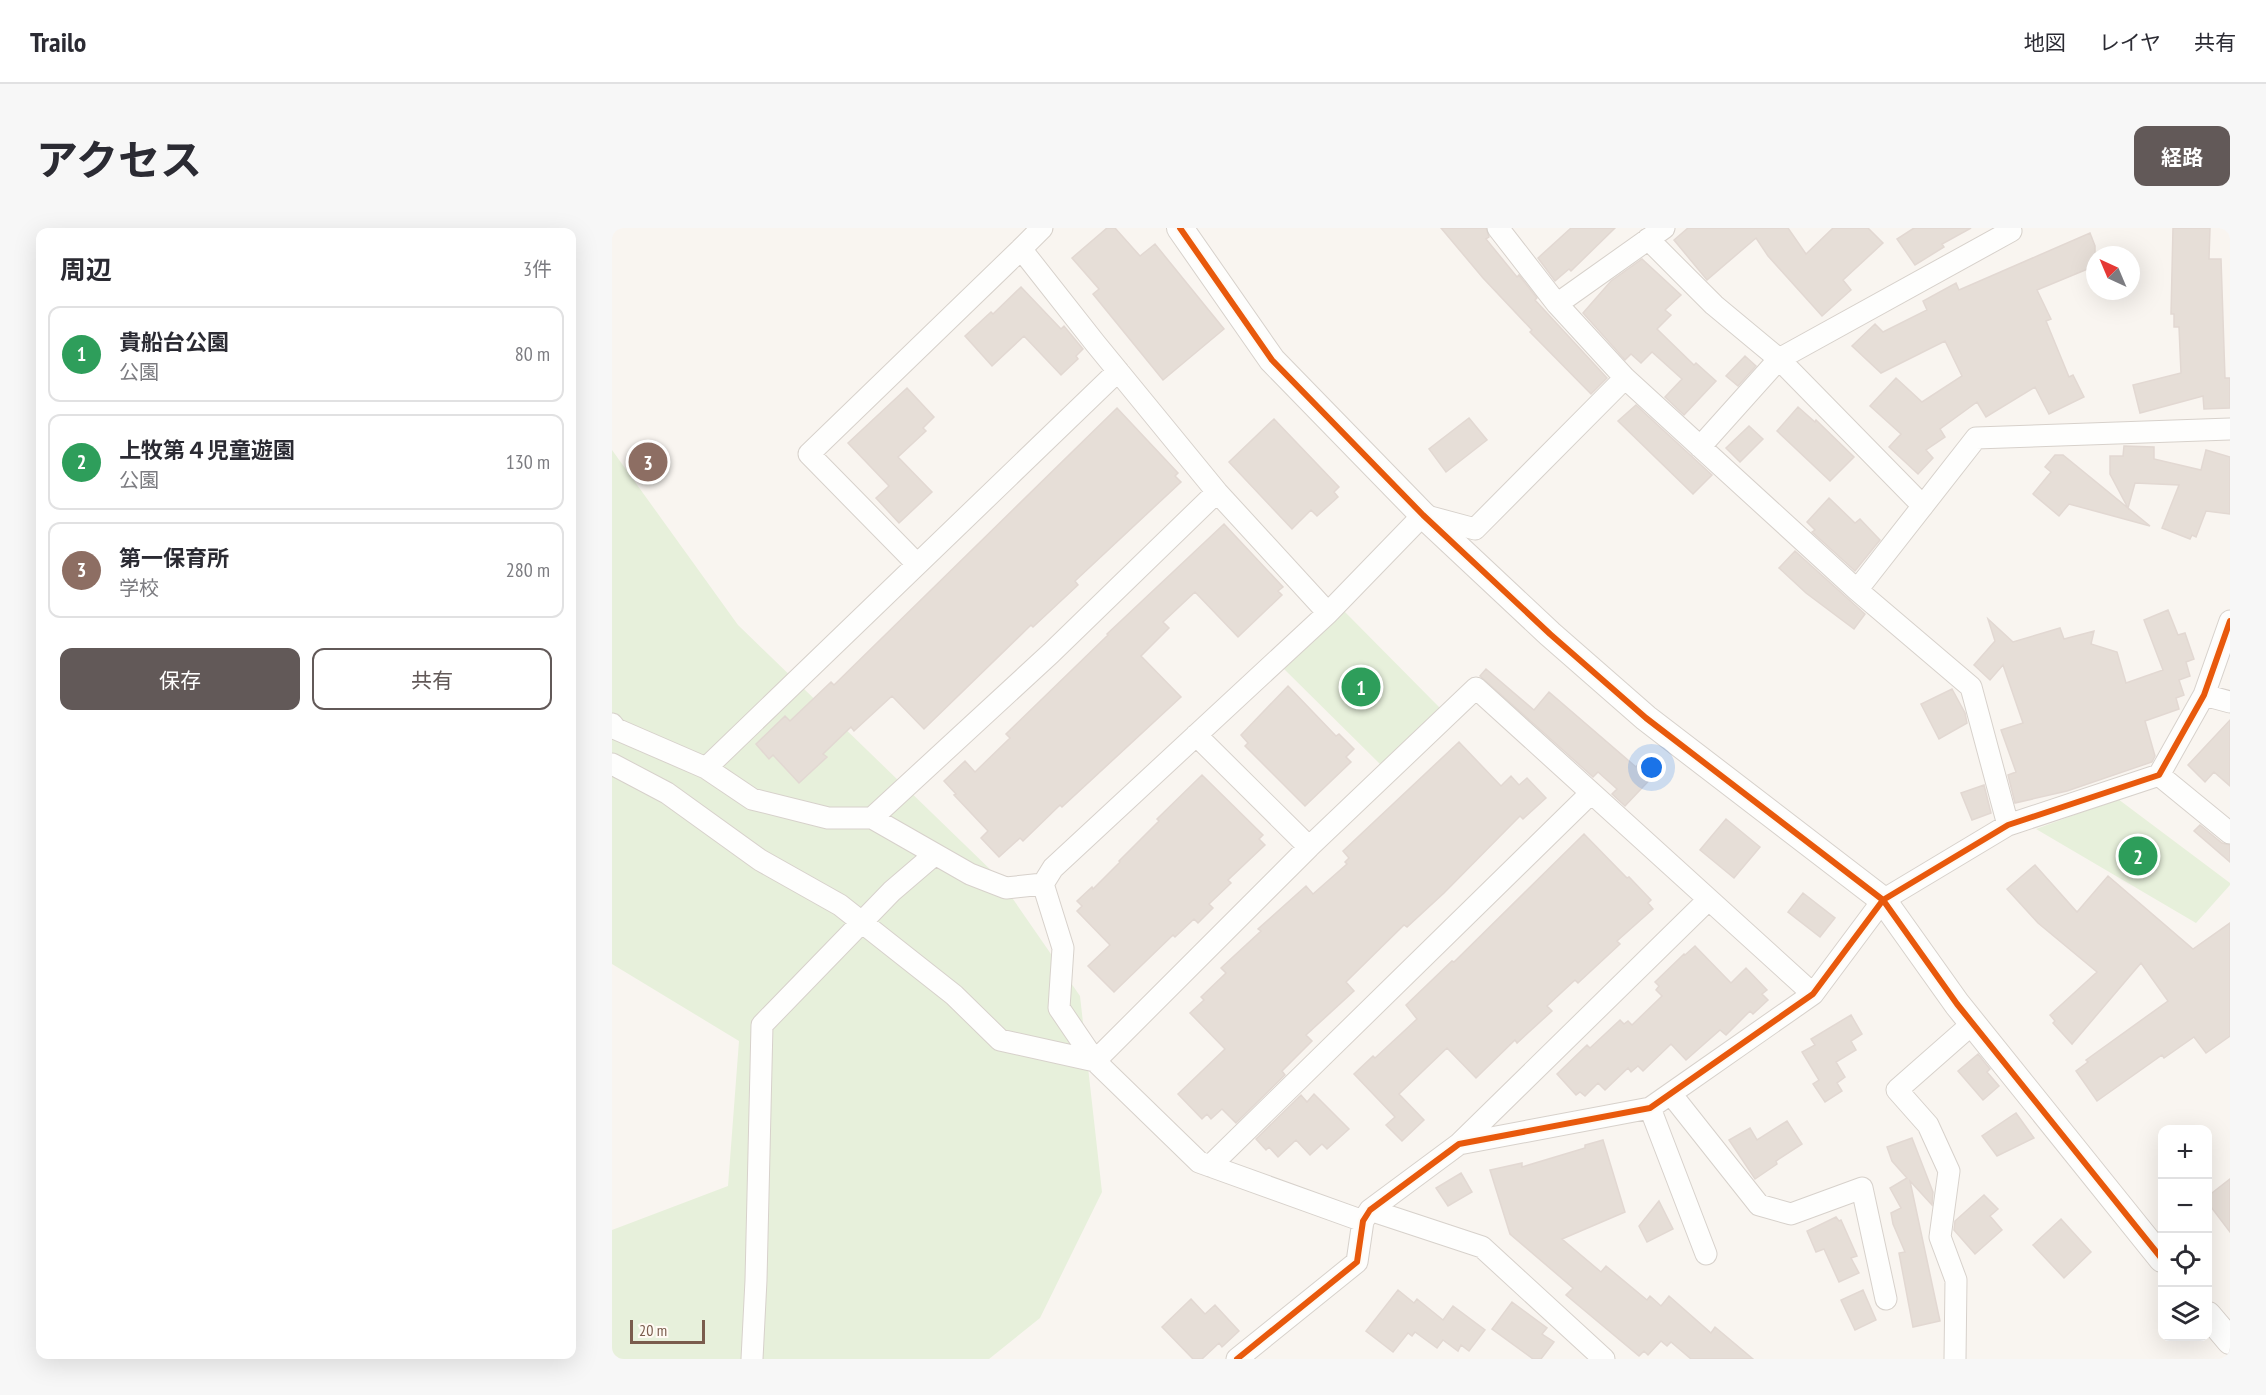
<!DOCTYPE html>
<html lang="ja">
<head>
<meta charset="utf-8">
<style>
  :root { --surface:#fff; --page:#f7f7f7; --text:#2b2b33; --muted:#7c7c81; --line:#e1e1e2; --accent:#625958 }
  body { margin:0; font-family:"PT Sans Narrow","Noto Sans JP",sans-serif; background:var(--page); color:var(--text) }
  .controls { position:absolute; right:18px; bottom:18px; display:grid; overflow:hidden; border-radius:12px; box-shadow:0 6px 24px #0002 }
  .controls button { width:54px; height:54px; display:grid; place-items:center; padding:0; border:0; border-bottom:2px solid var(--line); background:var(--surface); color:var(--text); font:30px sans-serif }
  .compass { position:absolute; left:1474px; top:18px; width:54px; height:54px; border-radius:50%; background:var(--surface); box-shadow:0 6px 24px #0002; rotate:316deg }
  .scale { position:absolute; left:18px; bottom:15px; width:75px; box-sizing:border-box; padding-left:6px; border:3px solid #7a5c4d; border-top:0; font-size:16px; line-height:21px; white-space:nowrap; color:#7a5c4d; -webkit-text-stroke:4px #fffaf3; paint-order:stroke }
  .you { position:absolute; left:1040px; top:540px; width:21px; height:21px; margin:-15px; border:4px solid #fff; border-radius:50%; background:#1a73e8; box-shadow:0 0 0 9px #1a73e833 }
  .badge { display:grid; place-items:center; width:39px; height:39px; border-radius:50%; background:var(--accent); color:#fff; font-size:20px; font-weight:700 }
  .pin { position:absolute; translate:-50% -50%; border:3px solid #fff; box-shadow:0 2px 6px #0006 }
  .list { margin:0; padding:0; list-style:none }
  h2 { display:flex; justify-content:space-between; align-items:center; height:78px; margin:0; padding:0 24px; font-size:26px }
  h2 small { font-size:20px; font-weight:400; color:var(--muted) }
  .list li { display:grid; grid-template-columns:39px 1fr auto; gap:18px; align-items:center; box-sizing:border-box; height:96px; margin:0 12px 12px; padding:0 12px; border:2px solid var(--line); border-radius:12px }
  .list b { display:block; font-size:22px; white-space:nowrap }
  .list p { margin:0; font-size:20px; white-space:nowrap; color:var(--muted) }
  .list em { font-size:20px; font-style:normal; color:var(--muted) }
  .actions { display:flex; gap:12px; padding:18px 24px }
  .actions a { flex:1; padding:14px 0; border:2px solid var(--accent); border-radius:12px; text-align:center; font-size:21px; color:var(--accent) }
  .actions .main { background:var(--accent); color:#fff }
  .icon { flex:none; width:33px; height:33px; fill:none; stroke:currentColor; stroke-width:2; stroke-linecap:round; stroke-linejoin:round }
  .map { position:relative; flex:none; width:1618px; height:1131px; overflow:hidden; border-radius:12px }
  header { display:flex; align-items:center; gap:36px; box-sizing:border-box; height:84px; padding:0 30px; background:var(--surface); border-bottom:2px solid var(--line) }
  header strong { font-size:28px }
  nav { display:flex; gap:33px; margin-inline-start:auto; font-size:21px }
  .intro { display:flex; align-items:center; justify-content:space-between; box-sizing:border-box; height:144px; padding:0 36px }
  h1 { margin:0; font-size:42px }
  .button { padding:15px 27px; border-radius:12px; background:var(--accent); color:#fff; font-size:21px; font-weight:700 }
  main { display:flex; gap:36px; padding:0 36px }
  aside { flex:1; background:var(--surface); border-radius:12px; box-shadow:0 6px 24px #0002 }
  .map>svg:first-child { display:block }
</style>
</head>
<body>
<header>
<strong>Trailo</strong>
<nav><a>地図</a><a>レイヤ</a><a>共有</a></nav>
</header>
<div class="intro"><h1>アクセス</h1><a class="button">経路</a></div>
<main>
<aside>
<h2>周辺<small>3件</small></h2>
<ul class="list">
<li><span class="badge" style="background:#2e9e5b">1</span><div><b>貴船台公園</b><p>公園</p></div><em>80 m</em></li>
<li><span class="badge" style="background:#2e9e5b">2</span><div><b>上牧第４児童遊園</b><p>公園</p></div><em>130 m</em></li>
<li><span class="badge" style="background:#8d6e63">3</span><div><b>第一保育所</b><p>学校</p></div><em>280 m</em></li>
</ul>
<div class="actions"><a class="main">保存</a><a>共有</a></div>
</aside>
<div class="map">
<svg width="1618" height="1131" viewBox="0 0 1618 1131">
  <rect width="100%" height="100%" fill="#f9f5f0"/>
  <path fill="#e7f0db" d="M0 222 126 397 385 648 468 768 490 964 428 1090 377 1131H0V1002L116 958 127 813 0 736Z
    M731 382 828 480 769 537 670 439Z
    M1506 571 1618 655V657L1584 695 1424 601Z"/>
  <path fill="#e6ded7" stroke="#e2d8d2" stroke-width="1.5" d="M495 0H503L528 28 543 16 612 101 551 152 481 66 487 61 460 30Z
    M829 0H874L877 9 874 11 905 49 907 47 925 70 923 72 995 150 979 166 918 104 920 102 871 50Z
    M959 0H1003L959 43 957 41 943 53 926 30Z
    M1076 0H1176L1194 26 1221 0H1256L1271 15 1231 52 1239 62 1210 88 1156 28 1144 10 1095 52 1062 12Z
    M1302 0H1359L1330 16 1332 19 1303 37 1285 11Z
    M1561 0H1598L1597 31H1609L1613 150H1618V180L1592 181 1591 168 1528 185 1521 157 1569 145 1567 99H1562V86H1559Z
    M1478 5 1483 18V38L1425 62 1439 91 1434 93 1457 149 1461 147 1472 169 1437 186 1423 159 1374 189 1365 174 1328 201 1333 209 1314 222 1321 230 1306 246 1277 219 1289 206 1258 178 1284 150 1310 174 1350 148 1333 113 1269 145 1240 118 1263 96 1271 104 1315 82 1311 73 1344 55 1347 62Z
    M1030 31 1069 67 1053 82 1059 87 1045 101 1082 137 1084 135 1104 153 1072 187 1053 169 1070 151 1040 124 1029 135 1019 126 1013 132 971 85 999 53Z
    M409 59 449 101 452 98 471 121 464 128 466 131 449 147 412 108 380 138 353 108 379 84 381 86Z
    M1133 128 1144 138 1126 158 1114 148Z
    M295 160 322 189 311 200 314 203 286 229 320 264 287 295 264 270 277 258 236 215Z
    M1024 177 1100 247 1081 266 1006 193Z
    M1186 179 1203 194 1204 192 1242 229 1218 253 1165 203Z
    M505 180 566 245 563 248 569 254 463 353 466 357 421 399 419 397 312 501 280 468 242 503 239 499 211 526 215 529 187 555 161 527 157 531 144 516 173 488 178 493 219 454 222 457Z
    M857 190 875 212 834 244 817 221Z
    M662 191 727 259 722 264 726 269 705 288 699 282 680 301 617 234Z
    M1137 198 1151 211 1128 234 1114 220Z
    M1512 218 1542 219V231L1589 242 1594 222 1618 229V286L1594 283 1584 309 1580 307 1578 311 1550 300 1567 257 1523 255 1516 280 1498 246V228H1511Z
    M1443 227H1451L1538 298 1457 276 1447 288 1421 266 1439 244 1433 239Z
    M1217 270 1243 295 1248 291 1268 312 1243 343 1200 304 1203 302 1195 294Z
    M612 296 671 359 666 363 670 367 626 409 583 364 551 394 557 400 529 428 569 469 450 579 448 577 411 613 408 610 387 629 369 610 376 603 342 567 344 566 332 553 353 533 363 544 398 510 394 506 496 407 495 406Z
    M1183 323 1253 386 1242 401 1194 365 1167 340Z
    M1556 382 1566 407 1573 405 1582 431 1574 434 1578 448 1567 452 1572 467 1564 470 1567 481 1533 493 1543 528 1540 534 1455 563 1403 575 1396 547 1404 544 1389 502 1411 495 1391 437 1378 452 1362 437 1383 413 1376 391 1401 414 1448 400 1452 411 1482 403 1479 416 1505 424 1514 455 1551 442 1532 392Z
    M874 441 922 482 937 464 1024 539 1030 531 1045 544 1013 578 1000 566 1005 561 986 544 981 549 868 448Z
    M676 458 724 508 727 506 742 521 734 529 739 534 693 578 633 518 636 515 629 507Z
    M1340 461 1353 485 1355 495 1327 511 1309 476Z
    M1618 492V558L1602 544 1593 554 1576 537Z
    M847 514 889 558 899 548 907 557 915 550 934 570 911 591 908 588 832 665 795 699 792 697 734 754 742 763 694 807 700 813 670 843 673 847 624 895 610 881 599 891 595 886 590 891 566 866 613 821 578 785 592 772 589 769 614 745 609 740 649 703 646 701 694 658 701 666 735 636 733 634 737 630 731 623Z
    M590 547 651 607 647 611 653 617 616 652 619 655 597 676 601 680 586 695 582 691 563 709 561 707 502 764 476 738 498 717 465 683 470 678 465 673 480 659 481 661 508 634 507 633 547 593 545 591Z
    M1372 557 1379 585 1360 592 1349 565Z
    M1114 591 1148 619 1122 650 1088 622Z
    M1588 597 1610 615 1618 617V634L1582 603Z
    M972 606 1015 650 1017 649 1039 672 1036 675 1041 681 1005 713 1008 716 966 755 963 752 935 778 940 783 905 815 903 812 864 850 835 820 787 866 812 892 790 913 774 897 783 889 742 846 761 828 763 830 805 791 794 777 840 733 842 734Z
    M1423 637 1465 684 1496 648 1581 721 1618 695V808L1594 825 1582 809 1552 830 1550 827 1485 873 1464 843 1476 834 1474 832 1556 773 1529 735 1460 816 1441 795 1443 793 1438 787 1485 744 1426 695 1395 661Z
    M1191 665 1223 690 1208 709 1176 684Z
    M1083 718 1119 755 1134 740 1155 762 1150 766 1156 772 1141 786 1138 783 1114 807 1108 802 1074 832 1059 816 1031 843 1026 838 1019 844 1016 840 993 862 986 855 973 868 968 864 964 867 945 846 975 817 978 820 1008 792 1012 796 1016 793 1020 797 1050 768 1044 762 1047 758 1043 754 1072 726 1073 727Z
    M1239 787 1250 806 1239 813 1244 822 1224 834 1233 849 1225 855 1230 863 1213 874 1201 856 1207 852 1190 824 1203 817 1199 811Z
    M1366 826 1378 841 1375 844 1387 858 1371 872 1346 843Z
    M702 866 737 901 715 921 710 916 698 927 684 912 666 929 657 919 654 922 644 911 689 867 695 874Z
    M1404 885 1422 910 1385 928 1370 908Z
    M1175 893 1190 916 1164 933 1165 936 1143 951 1117 912 1138 900 1145 912Z
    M1300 910 1321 964 1320 977 1298 953 1328 1093 1301 1099 1287 1025 1293 1024 1281 996 1279 985 1289 980 1278 960 1295 950 1280 933 1275 919Z
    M991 912 1013 984 950 1011 989 1044 994 1038 1035 1072 1038 1068 1049 1078 1057 1068 1099 1105 1103 1099 1141 1131H1079L1059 1114 1055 1118 1049 1113 1036 1127 1032 1123 1027 1128 954 1067 961 1060 898 1006 878 942 910 935V939L973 920V917Z
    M849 945 860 964 836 978 824 960Z
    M1618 951V1004L1596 975V968Z
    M1372 967 1386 981 1378 988 1390 1002 1363 1026 1342 1002 1343 993Z
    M1047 973 1061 1001 1035 1014 1027 998Z
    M1224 989 1227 993 1229 992 1245 1028 1239 1030 1247 1045 1227 1054 1212 1021 1204 1024 1195 1003Z
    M1449 991 1479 1024 1452 1050 1421 1017Z
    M786 1062 802 1075 805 1071 831 1092 841 1078 873 1102 857 1123 849 1117 846 1123 831 1112 825 1120 803 1104 800 1108 796 1105 781 1124 754 1103Z
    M1251 1062 1264 1092 1243 1102 1229 1072Z
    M579 1071 593 1086 603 1077 627 1103 610 1119 607 1115 590 1131H581L550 1099Z
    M900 1074 935 1100 930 1106 942 1114 929 1131H921L880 1101Z"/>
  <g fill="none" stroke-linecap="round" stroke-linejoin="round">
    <g stroke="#d7d1cb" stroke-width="23">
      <path id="minor" d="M430 0 409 21 483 115 605 264 716 385
        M886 0 945 76 1013 150 1245 362 1359 459 1396 597
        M1036 11 1102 77 1167 131 1311 278
        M945 76 1052 0
        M1088 219 1167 131 1399 3 1397 0
        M305 336 197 226 409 21
        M1245 362 1364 210 1618 201
        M1592 467 1618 474
        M0 496 4 501 94 540 140 571 216 590H260L358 646 394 660 431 656
        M584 507 697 619
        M0 536 55 565 148 632 228 677 342 767 388 812 483 833
        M94 540 506 143
        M1547 547 1618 605
        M260 590 439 425 605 264
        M431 656 441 640 716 385 811 287 863 301 1013 150
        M431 656 451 720 447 780 483 833 587 934 751 993
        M483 833 697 619 864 460 1201 766
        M1059 866 1147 977 1179 986 1250 960 1274 1071
        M1038 880 1094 1026
        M847 916 1096 672
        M598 938 979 565
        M758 982 870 1019 992 1131
        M140 1131 144 1052 150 797 280 663 322 627
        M625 1131 745 1034 751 993 758 982 847 916 1038 880 1201 766 1271 672 1396 597 1547 547 1592 467 1618 393
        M1343 1131 1344 1052 1328 1009 1337 943 1316 897 1285 862 1360 796"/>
    </g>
    <g stroke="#d7d1cb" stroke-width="28">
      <path id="tertiary" d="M568 0 660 132 811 287 938 406 1034 490 1271 672 1345 776 1550 1031
        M1596 1087 1618 1113"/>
    </g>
    <use href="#minor" stroke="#fefefd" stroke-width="21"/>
    <use href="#tertiary" stroke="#fefefd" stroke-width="26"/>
    <g stroke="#fffaf3" stroke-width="10">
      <path id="cycleway" d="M568 0 660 132 811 287 938 406 1034 490 1271 672 1345 776 1550 1031
        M625 1131 745 1034 751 993 758 982 847 916 1038 880 1201 766 1271 672 1396 597 1547 547 1592 467 1618 393"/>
    </g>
    <use href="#cycleway" stroke="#e8590c" stroke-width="6"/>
  </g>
</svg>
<div class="controls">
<button>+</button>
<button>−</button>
<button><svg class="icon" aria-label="locate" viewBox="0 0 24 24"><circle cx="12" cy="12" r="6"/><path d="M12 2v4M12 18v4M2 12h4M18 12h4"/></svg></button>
<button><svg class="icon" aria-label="layers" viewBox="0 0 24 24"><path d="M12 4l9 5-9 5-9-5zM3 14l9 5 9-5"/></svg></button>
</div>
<svg class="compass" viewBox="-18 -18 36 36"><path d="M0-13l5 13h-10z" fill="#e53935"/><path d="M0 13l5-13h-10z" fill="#7c7c81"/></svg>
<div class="scale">20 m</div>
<div class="you"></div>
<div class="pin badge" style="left:749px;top:459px;background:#2e9e5b">1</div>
<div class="pin badge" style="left:1526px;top:628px;background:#2e9e5b">2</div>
<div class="pin badge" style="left:36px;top:234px;background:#8d6e63">3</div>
</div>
</main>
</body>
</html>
